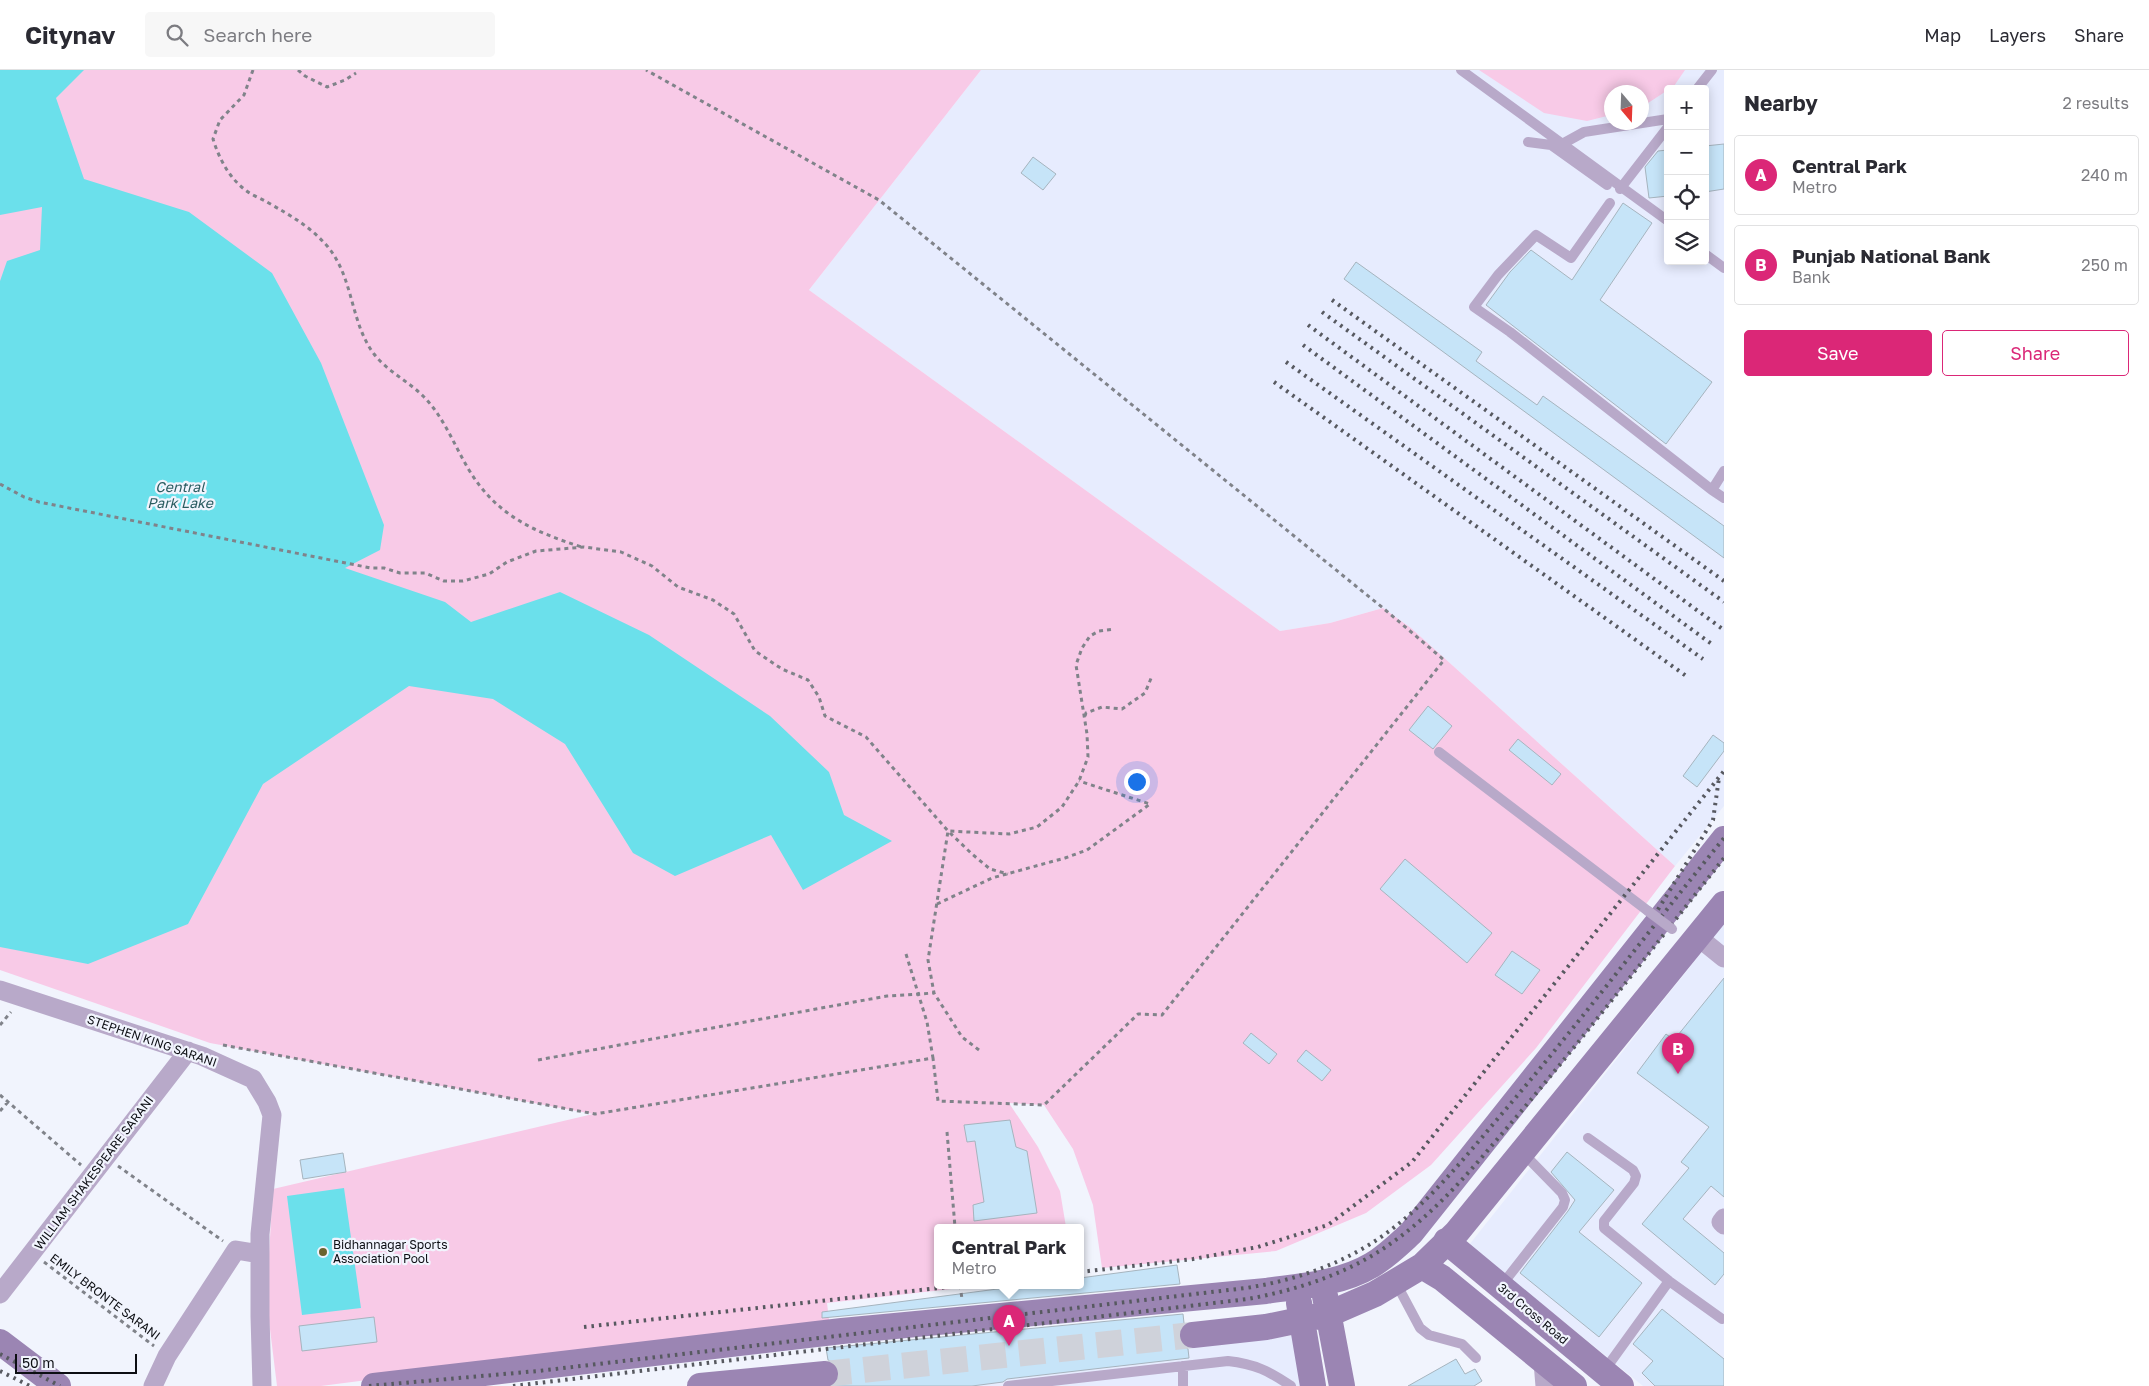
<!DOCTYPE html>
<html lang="en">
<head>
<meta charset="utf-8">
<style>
  :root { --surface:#fff; --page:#f7f7f7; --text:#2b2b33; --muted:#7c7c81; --line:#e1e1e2; --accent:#db2777 }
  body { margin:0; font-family:"Golos Text",sans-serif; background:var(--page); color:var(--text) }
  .controls { position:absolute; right:15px; top:15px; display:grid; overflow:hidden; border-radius:5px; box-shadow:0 2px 12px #0003 }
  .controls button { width:45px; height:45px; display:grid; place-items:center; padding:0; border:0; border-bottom:1px solid var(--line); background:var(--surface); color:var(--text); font:25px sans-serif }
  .compass { position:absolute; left:1604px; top:15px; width:45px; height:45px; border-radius:50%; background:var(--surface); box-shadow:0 2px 12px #0003; rotate:161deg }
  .scale { position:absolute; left:15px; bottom:12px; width:122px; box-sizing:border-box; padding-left:5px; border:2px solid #0c0e13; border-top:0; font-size:14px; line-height:18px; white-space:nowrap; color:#0c0e13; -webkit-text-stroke:4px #f1f4fd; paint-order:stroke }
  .you { position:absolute; left:1136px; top:711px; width:18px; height:18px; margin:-12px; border:4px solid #fff; border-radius:50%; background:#1a73e8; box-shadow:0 0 0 8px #1a73e833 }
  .badge { display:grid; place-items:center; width:32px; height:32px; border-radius:50%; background:var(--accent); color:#fff; font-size:16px; font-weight:700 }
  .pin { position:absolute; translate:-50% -41px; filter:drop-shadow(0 1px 2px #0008) }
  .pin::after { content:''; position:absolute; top:26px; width:18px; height:15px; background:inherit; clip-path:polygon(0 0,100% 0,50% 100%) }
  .popup { position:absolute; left:934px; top:1154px; width:150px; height:65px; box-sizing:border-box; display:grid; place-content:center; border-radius:5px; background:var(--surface); filter:drop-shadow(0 1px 4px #0005); font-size:16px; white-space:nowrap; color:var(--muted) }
  .popup b { font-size:19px; color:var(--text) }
  .popup::after { content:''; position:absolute; left:50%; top:100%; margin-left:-10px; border:10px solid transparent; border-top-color:var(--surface) }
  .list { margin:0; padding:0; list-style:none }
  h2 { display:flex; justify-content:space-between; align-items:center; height:65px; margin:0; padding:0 20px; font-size:21px }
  h2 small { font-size:16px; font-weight:400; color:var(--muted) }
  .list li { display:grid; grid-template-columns:32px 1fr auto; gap:15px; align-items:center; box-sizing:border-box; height:80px; margin:0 10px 10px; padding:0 10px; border:1px solid var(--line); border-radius:5px }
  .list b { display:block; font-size:19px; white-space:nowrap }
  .list p { margin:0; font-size:16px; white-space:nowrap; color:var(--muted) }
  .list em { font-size:16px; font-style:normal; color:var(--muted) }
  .actions { display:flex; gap:10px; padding:15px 20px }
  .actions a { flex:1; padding:11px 0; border:1px solid var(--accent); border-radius:5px; text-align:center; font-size:18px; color:var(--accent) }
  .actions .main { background:var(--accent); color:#fff }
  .icon { flex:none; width:28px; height:28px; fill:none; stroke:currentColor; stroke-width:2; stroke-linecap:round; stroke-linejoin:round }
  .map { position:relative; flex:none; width:1724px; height:1316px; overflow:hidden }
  header { display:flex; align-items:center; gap:30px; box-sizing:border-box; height:70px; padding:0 25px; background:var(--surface); border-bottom:1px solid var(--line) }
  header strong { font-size:24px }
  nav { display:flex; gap:28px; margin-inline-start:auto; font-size:18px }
  .search { width:350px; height:45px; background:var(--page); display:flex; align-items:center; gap:12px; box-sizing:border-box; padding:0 18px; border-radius:5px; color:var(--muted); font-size:19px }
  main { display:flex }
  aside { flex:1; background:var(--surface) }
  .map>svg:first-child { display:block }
</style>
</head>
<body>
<header>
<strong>Citynav</strong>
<div class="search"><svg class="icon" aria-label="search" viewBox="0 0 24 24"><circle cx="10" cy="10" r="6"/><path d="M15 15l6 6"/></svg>Search here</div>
<nav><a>Map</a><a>Layers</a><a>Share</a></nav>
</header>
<main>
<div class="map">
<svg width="1724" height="1316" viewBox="0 0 1724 1316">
  <rect width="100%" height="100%" fill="#f1f4fd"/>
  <path fill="#e7ecfe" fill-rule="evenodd" d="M981 0H1724V736L1675 796 1411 558 1383 538 1330 553 1280 561 809 220ZM1668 19H1705V191H1668ZM1612 22H1642V52H1612Z
    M1724 854V1316H1643L1469 1175Z
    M1297 1265 1306 1316H778L1033 1296Z"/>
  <path fill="#f8cae7" d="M0 0H981L809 220 1280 561 1330 553 1383 538 1411 558 1675 796 1536 978 1431 1095 1366 1143 1276 1181 1102 1198 1093 1135 1073 1079 1044 1035 1009 1033 1038 1077 1060 1121 1066 1157H938V1215H987L827 1233 829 1250 321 1316H277L269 1251 267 1217 273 1119 593 1044 210 973 0 900Z
    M1479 0H1685L1674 16 1642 37V22H1612L1611 45 1587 51 1544 43Z"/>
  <path fill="#6be0eb" d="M0 0H84L56 28 84 109 189 142 272 203 321 293 384 455 380 480 345 498 445 532 471 552 560 522 649 565 770 646 829 702 844 745 892 771 803 820 771 765 675 806 633 783 565 674 493 629 409 616 263 714 188 854 88 894 0 877V211L7 191 40 180 42 137 0 145Z
    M344 1118 361 1238 302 1245 287 1126Z"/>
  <path fill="#c6e4f8" stroke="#a6b4be" d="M1724 74V119L1705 122V76Z
    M1668 80V126L1649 128 1645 97 1658 81Z
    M1033 87 1056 104 1043 120 1021 103Z
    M1623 133 1652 153 1600 230 1712 312 1666 374 1486 235 1510 202 1531 180 1572 210Z
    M1356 192 1482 282 1476 291 1537 335 1543 326 1724 456V488L1344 209Z
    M1428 636 1452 656 1433 679 1409 660Z
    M1713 665 1724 673V681L1697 717 1683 706Z
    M1518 669 1561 704 1552 715 1509 680Z
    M1405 789 1492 863 1467 893 1380 819Z
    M1512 881 1540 900 1522 924 1495 905Z
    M1724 908V1127L1711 1116 1683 1149 1724 1183V1204L1715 1215 1642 1154 1689 1098 1681 1092 1709 1057 1637 1003 1666 964 1674 970Z
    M1251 963 1277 984 1269 994 1243 973Z
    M1306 980 1331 1000 1322 1011 1297 991Z
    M1010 1050 1016 1077 1027 1081 1037 1143 974 1151 973 1135 984 1132 975 1071 967 1072 964 1055Z
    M1567 1082 1614 1120 1579 1162 1642 1213 1599 1267 1520 1203 1568 1141 1575 1130 1551 1102Z
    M343 1083 346 1102 303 1109 300 1090Z
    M1177 1195 1180 1214 822 1248V1242L1028 1215H1080V1208Z
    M1662 1239 1724 1289V1316H1655L1642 1303 1653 1291 1633 1274Z
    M1183 1244 1184 1253 1180 1259 1178 1267 1181 1274 1188 1279 1189 1288 1007 1309 1003 1312 972 1316H834L839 1310 840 1302 837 1295 828 1290 826 1278Z
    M374 1247 377 1272 302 1281 299 1256Z
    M1456 1289 1465 1304 1475 1299 1482 1311 1474 1316H1408Z"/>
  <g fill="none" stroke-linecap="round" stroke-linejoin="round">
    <path stroke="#cfd2da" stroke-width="26" stroke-dasharray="26 13" stroke-linecap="butt" d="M825 1304 1193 1265"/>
    <path stroke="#80838a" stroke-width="3" stroke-dasharray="4 4" stroke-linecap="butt" d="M253 0 244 25 220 50 213 69C219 88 228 106 244 119 251 125 260 128 267 132 291 146 310 156 328 177 354 209 350 252 374 284 387 301 408 311 423 326 444 347 454 375 469 400 496 445 534 462 582 477
      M298 0 305 6 327 17 345 10 356 3
      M0 414 24 427 39 432 371 498H384L400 503H425L444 511H463L489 504 507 492 536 481 584 477 621 482 652 496 678 517 713 530 734 544 755 581 782 599 808 610 819 627 825 646 866 667 948 761 972 784 990 799 1008 804
      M1085 646 1086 643 1102 637 1122 639 1145 623 1152 606
      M937 834 992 808 1065 788 1087 780 1150 734 1079 711
      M906 884 927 952 933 988
      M0 955 11 942
      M223 975 595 1044 933 988 938 1031 1044 1035 1138 944 1162 945 1444 590 1383 538 879 130 646 0
      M979 980 962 967 934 923 928 890 948 761 1009 764 1037 757 1062 737 1079 711 1088 687 1087 664 1076 595 1082 578 1090 566 1099 561 1114 559
      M538 990 887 926 934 923
      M0 1025 81 1095
      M0 1041 8 1032
      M947 1062 955 1157
      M118 1096 223 1171
      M44 1192 154 1276
      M960 1215 962 1229"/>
    <path stroke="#b8a9c9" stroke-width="10" d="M1461 0 1668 151
      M1697 19 1712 0
      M1528 72 1551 75 1607 115
      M1564 73 1584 62 1668 49
      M1620 119 1668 57
      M1610 133 1571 188 1536 165 1498 205 1474 237 1510 262 1712 420
      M1705 184 1724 198
      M1724 401 1712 420 1724 428
      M1439 682 1648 841
      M1588 1068 1633 1100 1636 1106 1634 1113 1604 1151V1158L1669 1211 1722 1249
      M1396 1213 1420 1258 1429 1265 1462 1274 1476 1288
      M1501 1216 1563 1137 1565 1130 1562 1123 1522 1082
      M1604 1301 1669 1211
      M1008 1316 1228 1291C1255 1294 1269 1301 1291 1316
      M1183 1316V1296"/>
    <path stroke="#b8a9c9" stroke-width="19" d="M1698 867 1724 888
      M0 920 202 986 253 1009 267 1032 272 1045 260 1164V1246L262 1316
      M1724 1148 1721 1152 1724 1155
      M0 1224 188 981
      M1543 1292 1545 1316
      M153 1316 167 1286 236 1180 260 1184"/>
    <path stroke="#9b85b3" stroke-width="26" d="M1446 1171 1621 1316
      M1422 1196 1442 1208 1574 1316
      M1325 1226 1342 1316
      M1299 1233 1313 1316
      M1193 1265 1266 1257 1329 1244 1375 1224 1422 1196 1457 1162 1724 834
      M0 1272 58 1316
      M374 1316 842 1261 1266 1221C1301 1216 1340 1214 1372 1195 1387 1186 1399 1174 1411 1163L1724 769
      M700 1316 825 1304"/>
    <path stroke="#575960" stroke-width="4" stroke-dasharray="2.5 5" stroke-linecap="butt" d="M1332 230 1724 511
      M1322 242 1724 532
      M1308 255 1724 560
      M1303 275 1713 575
      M1286 292 1703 589
      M1274 312 1689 608
      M1654 846 1713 750 1719 708
      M1080 1202 1193 1189 1258 1177 1328 1155 1412 1092 1724 701
      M584 1257 966 1215
      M0 1284 60 1316
      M0 1301 30 1316
      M369 1316 538 1301 1246 1218C1297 1210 1346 1193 1388 1162 1434 1128 1469 1082 1506 1039 1581 951 1651 858 1724 768
      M513 1316 1248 1229C1301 1219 1353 1202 1397 1169 1444 1135 1480 1089 1518 1045 1589 961 1656 874 1724 788"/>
    <path stroke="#b8a9c9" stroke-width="10" d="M1648 841 1672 859"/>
  </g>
  <circle fill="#6a632f" stroke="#f1f4fd" stroke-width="2" cx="323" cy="1182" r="5"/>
  <g text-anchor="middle" stroke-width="4.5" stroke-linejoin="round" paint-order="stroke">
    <g font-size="12" fill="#0c0e13" stroke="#f1f4fd">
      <text transform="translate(152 971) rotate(19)" y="4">STEPHEN KING SARANI</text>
      <text transform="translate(94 1103) rotate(-53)" y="4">WILLIAM SHAKESPEARE SARANI</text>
      <text transform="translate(105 1227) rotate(37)" y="4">EMILY BRONTE SARANI</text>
      <text transform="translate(1533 1244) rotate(40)" y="4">3rd Cross Road</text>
    </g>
    <g font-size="12" fill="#0c0e13" stroke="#f1f4fd" text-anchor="start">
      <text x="333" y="1179">Bidhannagar Sports<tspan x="333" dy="14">Association Pool</tspan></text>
    </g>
    <g font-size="14" font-style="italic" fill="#295b60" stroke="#f1f4fd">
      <text x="180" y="422">Central<tspan x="180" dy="16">Park Lake</tspan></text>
    </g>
  </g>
</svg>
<div class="controls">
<button>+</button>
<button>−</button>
<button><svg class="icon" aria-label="locate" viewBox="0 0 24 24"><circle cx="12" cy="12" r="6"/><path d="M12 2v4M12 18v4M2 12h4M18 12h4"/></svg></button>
<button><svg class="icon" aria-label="layers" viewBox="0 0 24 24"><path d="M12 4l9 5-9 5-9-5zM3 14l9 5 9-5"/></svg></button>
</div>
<svg class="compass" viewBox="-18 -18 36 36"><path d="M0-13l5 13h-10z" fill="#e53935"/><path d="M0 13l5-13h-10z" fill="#7c7c81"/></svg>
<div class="scale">50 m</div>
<div class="you"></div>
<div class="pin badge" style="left:1009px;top:1276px">A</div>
<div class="popup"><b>Central Park</b>Metro</div>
<div class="pin badge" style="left:1678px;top:1004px">B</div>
</div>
<aside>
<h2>Nearby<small>2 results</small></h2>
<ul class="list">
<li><span class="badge">A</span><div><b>Central Park</b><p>Metro</p></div><em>240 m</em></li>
<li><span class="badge">B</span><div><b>Punjab National Bank</b><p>Bank</p></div><em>250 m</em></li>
</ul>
<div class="actions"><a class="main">Save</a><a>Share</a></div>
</aside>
</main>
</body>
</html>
